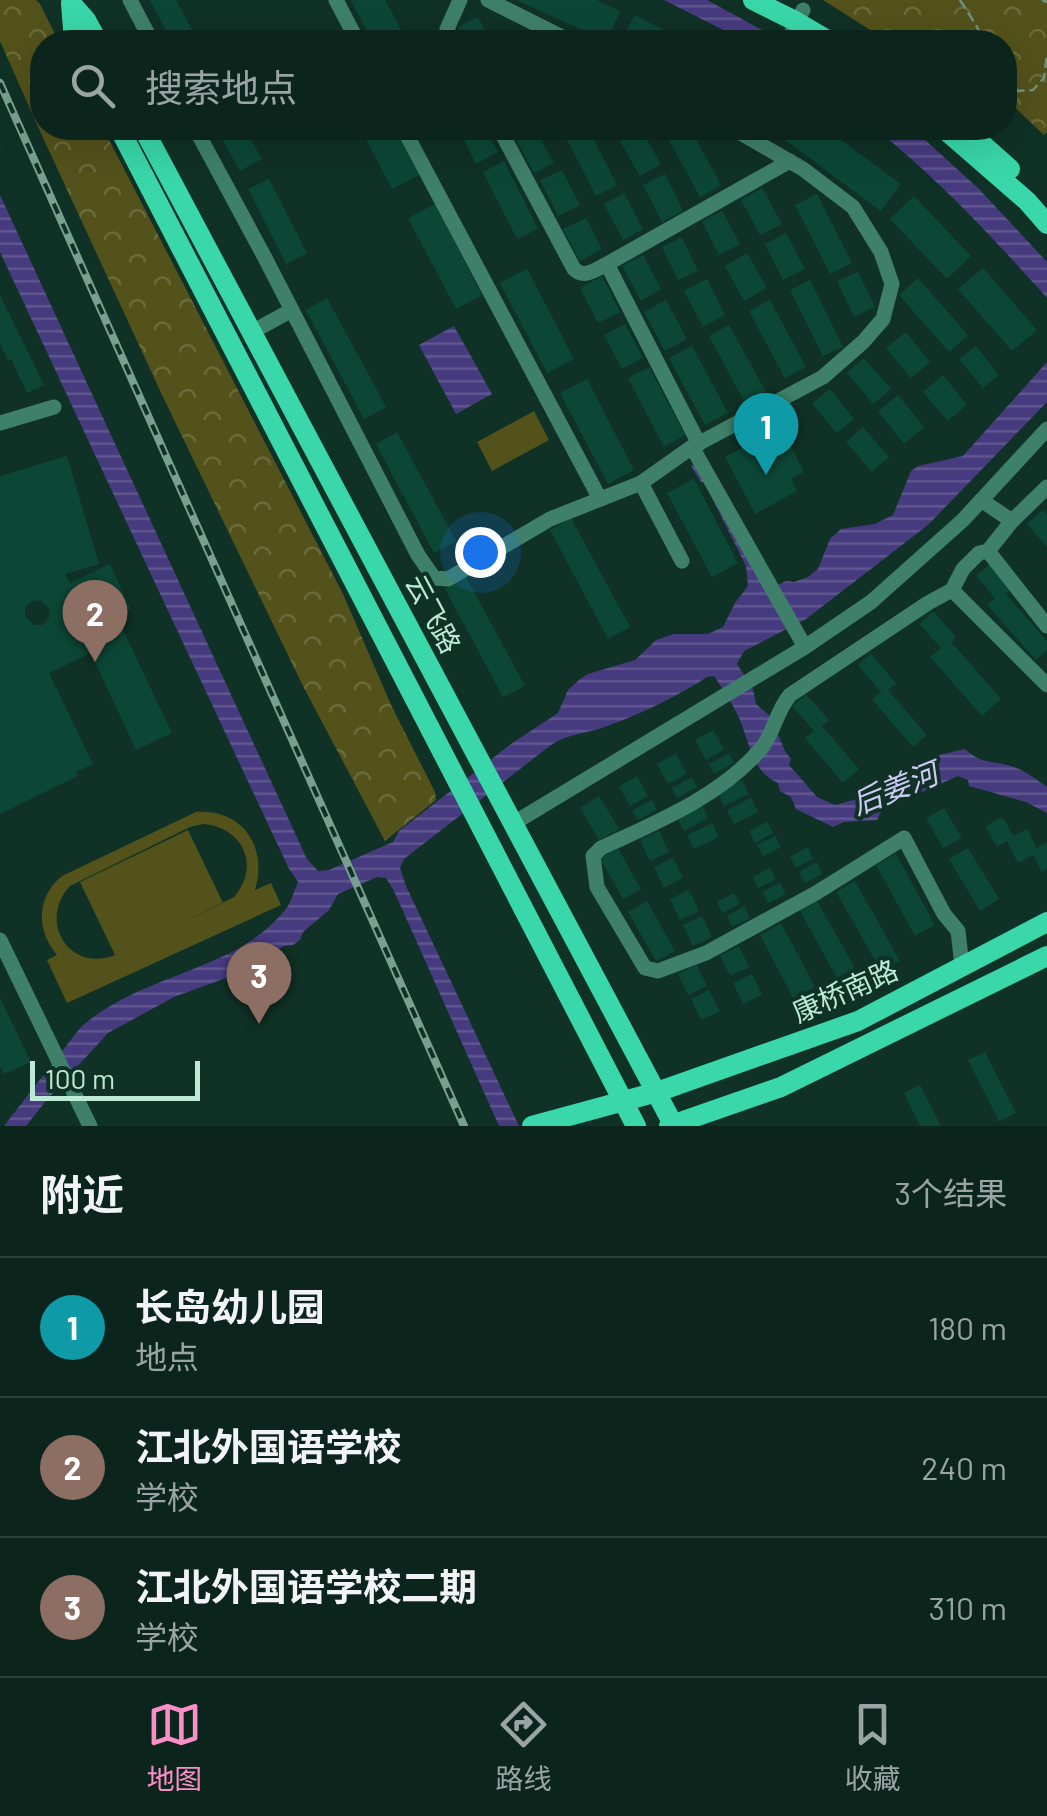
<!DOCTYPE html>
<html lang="zh">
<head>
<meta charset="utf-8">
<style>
  :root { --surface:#0c251c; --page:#1a3129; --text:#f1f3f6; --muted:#9aa5a3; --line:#2c423b; --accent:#fa8fc7 }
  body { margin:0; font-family:Barlow,"Noto Sans SC",sans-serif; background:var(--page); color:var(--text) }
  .scale { position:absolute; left:30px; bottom:25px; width:170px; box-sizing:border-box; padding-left:10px; border:5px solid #bcead7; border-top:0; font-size:28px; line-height:35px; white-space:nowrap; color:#bcead7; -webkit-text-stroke:8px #103126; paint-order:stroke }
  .you { position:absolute; left:480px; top:552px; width:35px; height:35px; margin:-25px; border:8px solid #fff; border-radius:50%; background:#1a73e8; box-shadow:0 0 0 15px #1a73e833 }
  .badge { display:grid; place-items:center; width:65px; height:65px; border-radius:50%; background:var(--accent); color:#fff; font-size:32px; font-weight:700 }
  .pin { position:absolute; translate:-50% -82px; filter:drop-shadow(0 2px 5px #0008) }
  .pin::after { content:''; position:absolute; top:52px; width:35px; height:30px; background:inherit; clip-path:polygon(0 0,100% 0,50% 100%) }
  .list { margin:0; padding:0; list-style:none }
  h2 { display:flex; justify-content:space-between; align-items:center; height:130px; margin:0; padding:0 40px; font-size:42px }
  h2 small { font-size:32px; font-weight:400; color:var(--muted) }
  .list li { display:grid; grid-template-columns:65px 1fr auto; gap:30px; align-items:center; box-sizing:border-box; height:140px; padding:0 40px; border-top:2px solid var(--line) }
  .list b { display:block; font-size:38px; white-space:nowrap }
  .list p { margin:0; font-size:32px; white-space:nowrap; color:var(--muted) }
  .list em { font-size:32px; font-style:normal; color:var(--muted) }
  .icon { flex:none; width:55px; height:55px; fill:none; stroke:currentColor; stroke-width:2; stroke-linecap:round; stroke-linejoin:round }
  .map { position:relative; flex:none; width:1047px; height:1126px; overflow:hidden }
  .search { position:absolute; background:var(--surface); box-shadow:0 10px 40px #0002; left:30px; right:30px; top:30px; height:110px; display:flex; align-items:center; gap:25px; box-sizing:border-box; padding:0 35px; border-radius:40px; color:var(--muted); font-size:38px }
  .sheet { height:550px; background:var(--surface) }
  nav { display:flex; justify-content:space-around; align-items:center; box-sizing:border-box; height:140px; border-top:2px solid var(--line); background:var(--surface); font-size:28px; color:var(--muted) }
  nav a { display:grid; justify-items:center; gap:5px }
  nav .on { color:var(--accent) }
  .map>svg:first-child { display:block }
</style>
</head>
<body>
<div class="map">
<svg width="1047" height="1126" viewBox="0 0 1047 1126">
  <defs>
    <pattern id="park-crowns" width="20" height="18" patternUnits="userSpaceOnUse" patternTransform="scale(2.5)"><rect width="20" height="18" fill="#53521b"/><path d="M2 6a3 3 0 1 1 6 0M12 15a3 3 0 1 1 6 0" fill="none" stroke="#6a6b3b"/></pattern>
    <pattern id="water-rules" width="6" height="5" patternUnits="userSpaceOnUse" patternTransform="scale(2.5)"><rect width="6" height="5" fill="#473b7f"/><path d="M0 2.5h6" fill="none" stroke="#605890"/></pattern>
  </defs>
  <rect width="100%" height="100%" fill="#103126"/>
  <path fill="#53521b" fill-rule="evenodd" d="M534 411 549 440 492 471 477 442Z
    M196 812C243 809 268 847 255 890L271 883 281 905 67 1003 47 960 57 955C36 930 36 897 62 876ZM203 824C243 827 261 866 234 897L174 927 223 903 188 830 80 882 115 955C70 973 37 922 70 886L190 827Z"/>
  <path fill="url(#park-crowns)" d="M0 0H36L40 4 59 42H42V128H103L343 594 392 707 435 792 436 800 385 841 303 686 163 397 39 129 0 41Z
    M823 0H1047V132L1044 135 1005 98 1004 42H945L942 40 889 42Z"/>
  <path fill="url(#water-rules)" d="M664 0H707L784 42H747Z
    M874 128H912L979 189 1047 262V298C992 237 939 179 874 128Z
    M0 195 307 859 318 871 329 870 393 842 399 831 511 744 558 713 568 690 580 679 588 674 635 660 656 640 674 634H708L723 627 735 603 748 586 746 566 704 482H701L691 466 697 462 769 589 786 581 794 582 808 577 818 569 830 539 841 529 875 524 893 515 911 471 918 466 963 456 1047 362V402L928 525 806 619 744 651 737 664 753 689 756 704 770 716 785 751 791 759 789 765 817 797 835 805 875 794 889 786 895 779 923 766 935 756 965 749C983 765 990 760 1011 766 1024 770 1036 779 1047 787V813L1026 802 969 786 968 780 958 776 882 810 877 820 844 822 833 827 796 809 791 797 780 791 778 783C753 773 749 742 740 720 733 704 724 691 714 676L707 677C675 698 640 714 605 727 585 734 570 733 551 745L404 859 400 868 406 886 519 1126H499L394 891 386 878 377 877 338 894 329 910 303 932 300 940 293 945 284 946 237 974 174 997 108 1033 45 1102 26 1126H4L80 1028C140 973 236 972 285 910 291 903 294 891 298 882L289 869 0 252Z
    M454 326 492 394 456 414 419 345Z"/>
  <path fill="#0c4735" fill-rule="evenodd" d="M150 0H176L193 32 172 42Z
    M351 0H385L408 42H373Z
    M516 0H596L620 11 607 41Z
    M635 15 687 42H620Z
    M478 17 491 42H466L458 27Z
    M216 128H244L262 159 240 171Z
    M360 128H395L419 175 392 189Z
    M458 128H485L498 152 476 164Z
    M510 128H535L554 163 534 173Z
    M561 128H588L617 185 596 196Z
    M666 128H690L721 185 700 197 663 129Z
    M769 128H825L901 184 881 211Z
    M641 129 661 164 640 176 620 141Z
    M504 161 538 229 517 239 483 172Z
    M562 170 580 205 558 216 540 180Z
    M665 174 683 211 662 222 643 185Z
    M269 179 307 253 286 264 248 189Z
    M762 188 782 224 760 235 741 200Z
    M624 193 643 229 623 240 604 204Z
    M817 194 852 263 830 274 795 205Z
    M914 196 971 256 947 279 890 219Z
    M435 204 482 295 456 309 408 218Z
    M722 211 740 244 719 255 702 221Z
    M586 218 602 249 580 261 563 229Z
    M786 233 805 269 783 280 765 244Z
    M682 237 698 271 678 280 662 247Z
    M747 253 767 288 744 301 725 266Z
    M643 255 661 289 641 301 622 266Z
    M983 268 1037 330 1012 351 958 289Z
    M527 269 574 359 547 373 500 283Z
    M858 272 875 307 854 317 837 281Z
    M602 276 620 312 598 323 580 288Z
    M918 278 968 335 949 352 899 295Z
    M707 279 725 315 703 327 684 291Z
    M810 280 843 347 823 356 790 290Z
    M0 295 44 385 27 393 11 359 8 360 0 344Z
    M327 298 386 407 364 419 306 310Z
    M666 300 687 339 665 351 644 312Z
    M770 300 806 367 785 378 749 311Z
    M625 324 643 358 622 369 604 335Z
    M729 325 766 392 745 403 709 336Z
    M906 332 930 362 911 378 886 348Z
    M692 346 728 413 705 425 669 358Z
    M976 346 999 375 983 388 959 359Z
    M864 358 891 389 873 404 847 373Z
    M649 367 685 435 664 447 628 378Z
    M943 375 967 405 948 421 923 392Z
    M587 379 634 470 608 484 560 393Z
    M830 389 854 419 836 433 812 403Z
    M898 395 924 427 904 444 878 411Z
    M863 427 889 457 872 472 846 442Z
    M397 432 456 541 434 553 376 444Z
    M767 434 773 446 787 439 804 472 791 479 797 491 755 514 725 457Z
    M67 456 99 564 65 574 70 583 110 564 131 609 116 615 172 733 136 750 91 653 49 673 93 764 76 772 78 776 0 814V476ZM41 600 50 610 49 618 43 625H34L25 616V607L32 601Z
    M694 479 738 563 712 577 667 493Z
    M1043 510 1047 514V547L1027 524Z
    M571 518 630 627 608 639 550 530Z
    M990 564 1012 588 1006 594 1047 641V650L1036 660 987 605 995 598 976 576Z
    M466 577 525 686 503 697 445 589Z
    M933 611 955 636 952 643 1001 699 982 716 930 657 941 648 919 624Z
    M871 654 896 683 888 690 927 735 913 747 872 699 881 692 858 665Z
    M806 694 829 720 822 726 859 769 843 783 805 738 814 731 792 706Z
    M713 730 724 750 706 760 695 740Z
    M729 753 734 763 714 774 709 764Z
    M676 754 687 774 668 784 657 764Z
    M637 776 648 796 630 806 619 786Z
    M692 777 697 787 677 798 672 788Z
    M742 780 749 794 724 806 718 792Z
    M599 796 619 829 599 840 580 808Z
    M751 798 758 812 734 824 727 810Z
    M652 800 657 810 637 820 632 810Z
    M702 804 708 818 684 831 677 817Z
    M944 808 962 838 943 848 926 818Z
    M1003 817 1013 836 1027 829 1037 848 1047 843V869L1042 872 1033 855 1018 863 1007 841 997 847 985 826Z
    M767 822 773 833 755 843 749 831Z
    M712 823 719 837 694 849 687 835Z
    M659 831 669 852 650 861 640 840Z
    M775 836 781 847 763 856 757 845Z
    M808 847 813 859 796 868 790 857Z
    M618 848 641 889 623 899 600 859Z
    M968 848 999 899 980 911 949 859Z
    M896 854 935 925 915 936 876 865Z
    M673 858 683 878 664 888 654 867Z
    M817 862 822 874 805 883 799 872Z
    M770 868 776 879 758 888 753 877Z
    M855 881 900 961 881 971 836 892Z
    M780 883 786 894 768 903 762 892Z
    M689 890 699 911 680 920 670 899Z
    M734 893 740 904 722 913 717 902Z
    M647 901 675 951 656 961 628 912Z
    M817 901 855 968 837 978 800 911Z
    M745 906 750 918 732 927 727 916Z
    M702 916 712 937 693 946 683 925Z
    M781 923 815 987 793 998 760 935Z
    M739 946 749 967 730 976 720 955Z
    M697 965 707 986 688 995 678 974Z
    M752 974 762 995 743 1004 733 983Z
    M709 990 720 1011 701 1020 691 999Z
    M0 998 31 1062 4 1074 0 1066Z
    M985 1052 1016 1113 999 1121 968 1060Z
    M920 1085 941 1126H920L904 1093Z"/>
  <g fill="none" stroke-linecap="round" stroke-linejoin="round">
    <path stroke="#6c9485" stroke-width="2.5" stroke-dasharray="10 5" stroke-linecap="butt" d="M960 0 976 25 984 42
      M1042 0 1047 2
      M1004 79 1018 91 1033 90 1044 78 1047 54"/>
    <path stroke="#3f806a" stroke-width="15" d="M130 0 152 42
      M336 0 358 42
      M488 0 572 42
      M453 42 447 29 460 0
      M787 42 803 10
      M195 128 264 256 418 555 434 578 448 579 550 519 641 483 692 447 823 377 863 342 883 319 892 284 881 252 853 207 803 169 732 128
      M403 128 600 499
      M499 128 574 269C584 279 595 270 607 264
      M252 332 292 310
      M0 423 54 407
      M699 444 607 264 790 161
      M692 447 805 647
      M641 483 682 561
      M1012 521 1047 487
      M988 551 1047 626
      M952 590 1047 685
      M514 823 805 647 871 602 963 520 1047 429
      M0 940 90 1126
      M962 966 958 931 944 914 904 838 816 893 706 953 658 971 645 968 597 887 593 856 601 848C657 822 719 797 760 750 774 734 776 711 790 695L928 603 952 590 963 569 979 553 988 551 1012 521 981 500"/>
    <path stroke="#39d7a9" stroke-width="20" d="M753 0 797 22 831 42
      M71 3 86 20 98 42
      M71 3 73 29 77 42
      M119 128 636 1126
      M143 128 674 1126
      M943 128 1027 201 1047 224
      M964 128 1010 169
      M532 1126 657 1092 858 1021 1047 922
      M669 1126 781 1087 1047 956"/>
    <g stroke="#77a090" stroke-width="8">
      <path id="rail" d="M0 83 464 1126"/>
    </g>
    <use href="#rail" stroke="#103126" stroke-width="4" stroke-dasharray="11" stroke-linecap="butt"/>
  </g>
  <g text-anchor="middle" stroke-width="8" stroke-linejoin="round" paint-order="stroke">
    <g font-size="28" fill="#bcead7" stroke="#103126">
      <text transform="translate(433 614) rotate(62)" y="10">云飞路</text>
      <text transform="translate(845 991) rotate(-24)" y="10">康桥南路</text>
    </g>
    <g font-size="30" font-style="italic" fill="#ccc9f2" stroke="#103126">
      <text transform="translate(895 789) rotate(-22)" y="10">后姜河</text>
    </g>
  </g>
</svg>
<div class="scale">100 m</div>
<div class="you"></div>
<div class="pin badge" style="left:766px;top:475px;background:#0f9aa8">1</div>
<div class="pin badge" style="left:95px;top:662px;background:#8d6e63">2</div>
<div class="pin badge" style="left:259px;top:1024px;background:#8d6e63">3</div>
<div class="search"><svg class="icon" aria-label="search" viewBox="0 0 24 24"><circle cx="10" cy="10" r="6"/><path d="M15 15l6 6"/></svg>搜索地点</div>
</div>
<section class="sheet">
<h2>附近<small>3个结果</small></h2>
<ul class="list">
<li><span class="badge" style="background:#0f9aa8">1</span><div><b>长岛幼儿园</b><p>地点</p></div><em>180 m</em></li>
<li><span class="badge" style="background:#8d6e63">2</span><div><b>江北外国语学校</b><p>学校</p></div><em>240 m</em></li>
<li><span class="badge" style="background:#8d6e63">3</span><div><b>江北外国语学校二期</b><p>学校</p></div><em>310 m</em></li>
</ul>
</section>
<nav>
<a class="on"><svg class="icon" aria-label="map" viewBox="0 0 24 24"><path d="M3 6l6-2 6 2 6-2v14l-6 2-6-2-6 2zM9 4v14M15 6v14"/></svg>地图</a>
<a><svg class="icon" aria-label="directions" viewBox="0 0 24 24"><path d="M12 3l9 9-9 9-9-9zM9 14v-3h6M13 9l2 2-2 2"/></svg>路线</a>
<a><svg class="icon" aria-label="saved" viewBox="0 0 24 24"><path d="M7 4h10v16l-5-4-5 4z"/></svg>收藏</a>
</nav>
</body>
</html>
